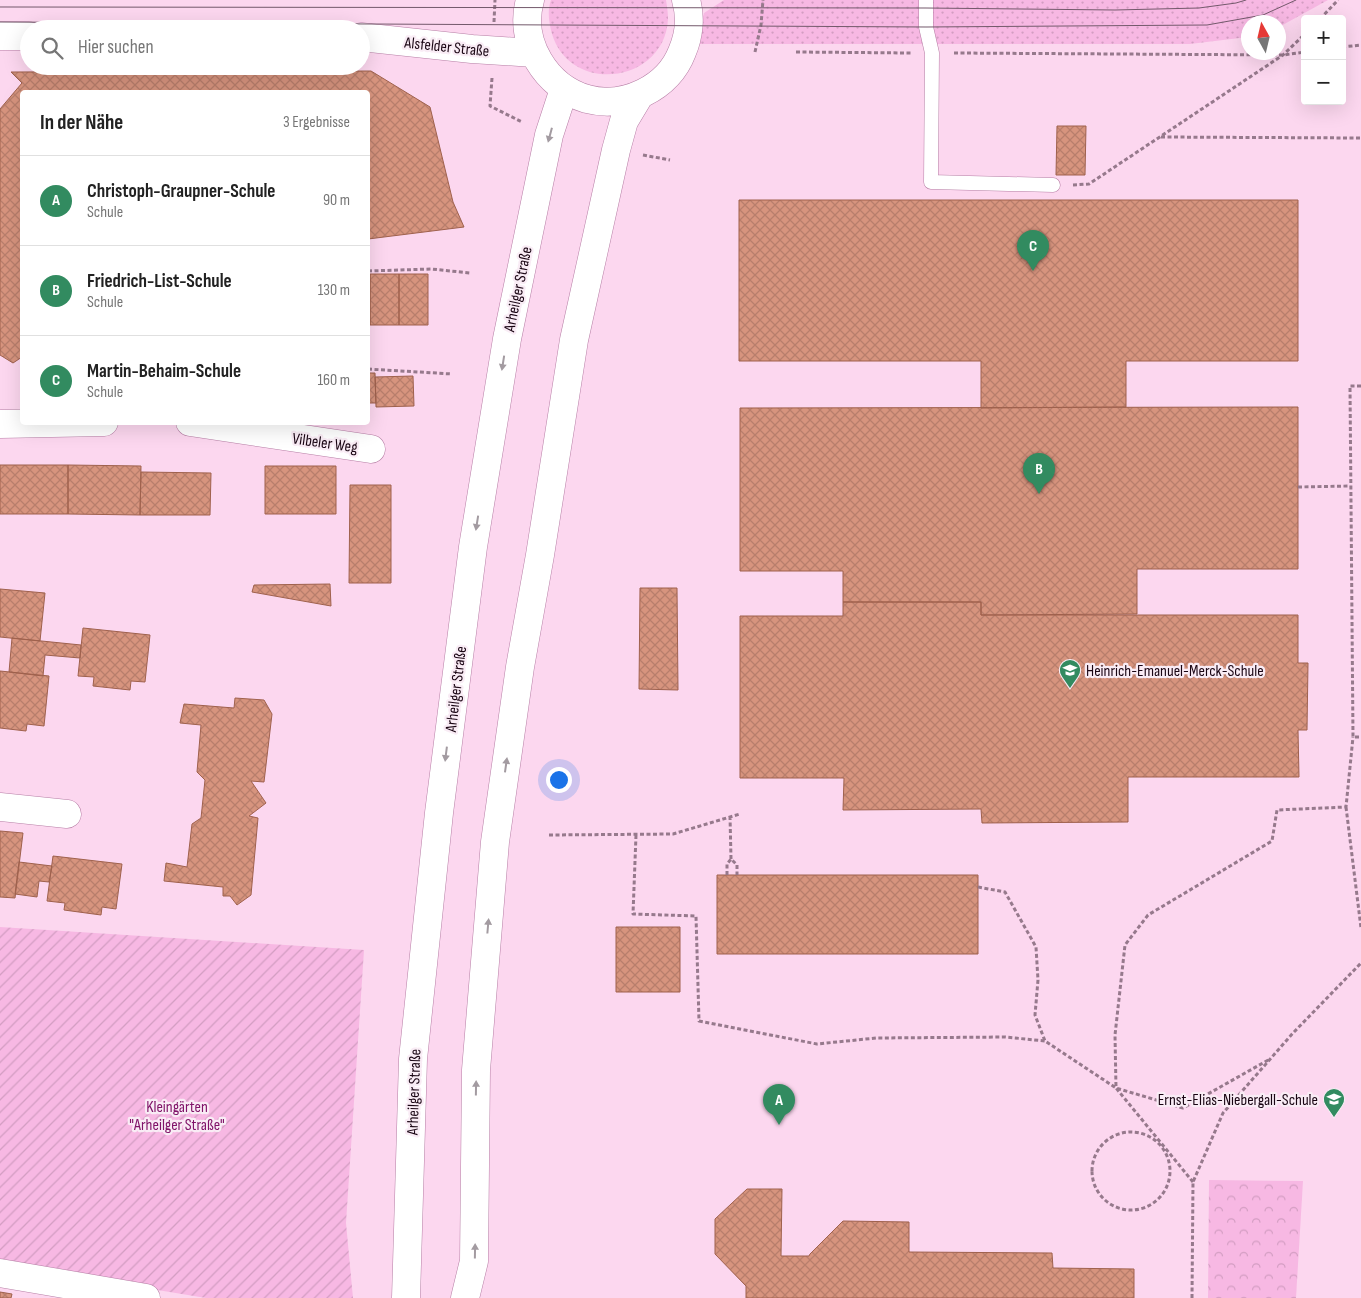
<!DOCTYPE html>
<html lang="de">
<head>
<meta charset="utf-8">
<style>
  :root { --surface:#fff; --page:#f6f6f6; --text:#222; --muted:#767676; --line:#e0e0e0; --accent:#328b60 }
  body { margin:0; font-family:"Sofia Sans Condensed",sans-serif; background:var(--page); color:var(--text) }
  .controls { position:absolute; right:15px; top:15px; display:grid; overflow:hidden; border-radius:5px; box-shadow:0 5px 20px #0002 }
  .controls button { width:45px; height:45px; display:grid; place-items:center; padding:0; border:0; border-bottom:1px solid var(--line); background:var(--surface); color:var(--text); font:25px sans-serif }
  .compass { position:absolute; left:1241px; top:15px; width:45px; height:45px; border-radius:50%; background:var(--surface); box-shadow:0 5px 20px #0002; rotate:352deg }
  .you { position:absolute; left:558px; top:779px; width:18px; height:18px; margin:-12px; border:4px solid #fff; border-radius:50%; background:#1a73e8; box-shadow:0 0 0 8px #1a73e833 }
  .badge { display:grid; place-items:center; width:32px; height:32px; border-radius:50%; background:var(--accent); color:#fff; font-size:16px; font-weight:700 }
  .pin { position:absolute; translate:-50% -41px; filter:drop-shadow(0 1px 2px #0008) }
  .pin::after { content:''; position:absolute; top:26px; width:18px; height:15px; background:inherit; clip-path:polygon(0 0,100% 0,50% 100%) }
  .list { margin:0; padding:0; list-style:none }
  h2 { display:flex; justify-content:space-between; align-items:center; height:65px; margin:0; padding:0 20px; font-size:21px }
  h2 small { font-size:16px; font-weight:400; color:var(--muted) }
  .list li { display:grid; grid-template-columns:32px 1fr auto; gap:15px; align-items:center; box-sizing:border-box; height:90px; padding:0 20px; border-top:1px solid var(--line) }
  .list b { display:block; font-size:19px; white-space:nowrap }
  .list p { margin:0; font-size:16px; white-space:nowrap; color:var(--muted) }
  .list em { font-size:16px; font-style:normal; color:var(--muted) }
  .icon { flex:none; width:28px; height:28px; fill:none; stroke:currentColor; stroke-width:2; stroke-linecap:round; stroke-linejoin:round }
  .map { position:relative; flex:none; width:1361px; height:1298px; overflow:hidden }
  .search { position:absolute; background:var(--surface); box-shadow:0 5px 20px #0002; left:20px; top:20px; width:350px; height:55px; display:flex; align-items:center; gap:12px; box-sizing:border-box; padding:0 18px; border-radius:28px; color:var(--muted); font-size:19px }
  .panel { position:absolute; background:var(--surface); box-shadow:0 5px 20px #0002; left:20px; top:90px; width:350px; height:335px; border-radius:5px }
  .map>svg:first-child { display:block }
</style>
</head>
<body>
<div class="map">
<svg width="1361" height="1298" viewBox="0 0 1361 1298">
  <defs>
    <pattern id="grass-dots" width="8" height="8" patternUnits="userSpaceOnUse" patternTransform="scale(1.25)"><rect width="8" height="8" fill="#f7b8e3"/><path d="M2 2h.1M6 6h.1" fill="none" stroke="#d39dc2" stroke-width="1.8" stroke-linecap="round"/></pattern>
    <pattern id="park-crowns" width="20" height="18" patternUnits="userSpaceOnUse" patternTransform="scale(1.25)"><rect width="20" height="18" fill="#f7b8e3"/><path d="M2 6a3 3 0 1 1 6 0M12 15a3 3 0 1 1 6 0" fill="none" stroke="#d39dc2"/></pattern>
    <pattern id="garden-furrows" width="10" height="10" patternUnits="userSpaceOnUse" patternTransform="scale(1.25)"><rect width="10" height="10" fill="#f7b8e3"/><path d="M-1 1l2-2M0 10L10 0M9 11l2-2" fill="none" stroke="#d39dc2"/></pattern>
    <pattern id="building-cross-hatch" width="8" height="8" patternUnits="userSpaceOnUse" patternTransform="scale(1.25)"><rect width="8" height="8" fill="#d7947e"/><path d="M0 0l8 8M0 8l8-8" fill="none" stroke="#b87e6c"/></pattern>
  </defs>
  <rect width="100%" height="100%" fill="#fcd7ef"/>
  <path fill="url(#grass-dots)" d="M551 0H666C667 6 668 13 668 19 665 83 571 96 552 34 549 23 547 11 551 0Z
    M724 0H1328L1279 27 1278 22H1248V37L1190 44H695L704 13Z"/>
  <path fill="url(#park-crowns)" d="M1209 1180 1303 1181 1296 1298H1208Z"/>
  <path fill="url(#garden-furrows)" d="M0 927 364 950 346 1223 353 1298H206L0 1264Z"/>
  <path fill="url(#building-cross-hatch)" stroke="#9f614d" d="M371 71 430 107 453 202 464 227 368 239V92H22V357L13 363 0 355V109L22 83 11 72Z
    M1057 126H1086L1085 175H1056Z
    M739 200H1298V361H1126V407L981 408V361H739Z
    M368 274H370V325H368Z
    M370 274H399V325H370Z
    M399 274H428V325H399Z
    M368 373H375L376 403H368Z
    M413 376 414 406 376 407 375 377Z
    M1298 407V569H1137V614L981 615V602H843V571H740V408Z
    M0 465H68V514H0Z
    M68 465 141 466 140 515 68 514Z
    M265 466H336V514H265Z
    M141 472 211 473 210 515H140Z
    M350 485H391V583H349Z
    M330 584 331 606 252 592 254 585Z
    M640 588H677L678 690 639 689Z
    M0 589 45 593 40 641 0 637Z
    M843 602H981V615H1298V663H1308L1307 730H1298L1299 777H1128V822L982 823 981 809 843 810 844 778H740V616H843Z
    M83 628 150 635 145 682 131 681 130 690 93 686 94 677 78 676Z
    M12 638 81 645 80 658 45 655 43 676 9 672Z
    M0 671 49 676 44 726 27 724 26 731 0 728Z
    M235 698 264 700 272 714 264 782 251 781 266 803 249 816 258 818 251 895 237 905 230 896H223V887L164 881 166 863 187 867 192 824 201 818 205 780 197 772 201 725 180 723 184 704 234 708Z
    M0 831 23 833 15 898 0 897Z
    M53 856 122 864 116 909 102 907 101 915 64 910 65 903 47 901Z
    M19 862 52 866 49 882 39 881 37 897 15 894Z
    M717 875H978V954H717Z
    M616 927H680V992H616Z
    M747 1189H782L781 1256H809L810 1254 843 1221 909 1222V1252L1052 1253 1053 1268 1134 1269V1298H746V1286L715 1254V1219Z
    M0 1292 12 1294 11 1298H0Z"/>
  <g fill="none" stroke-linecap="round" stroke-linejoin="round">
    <g stroke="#b67ea5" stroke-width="15">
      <path id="service" d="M926 0V27L932 53 931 182 1053 185"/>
    </g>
    <g stroke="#b67ea5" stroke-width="29">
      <path id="minor" d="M190 422 371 449
        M0 424 104 422
        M0 807 67 814
        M0 1273 146 1298"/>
    </g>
    <g stroke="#b67ea5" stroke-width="29">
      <path id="tertiary" d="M530 0C518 42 546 87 587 99 625 109 668 88 682 52 689 36 691 17 686 0
        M0 36H29
        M361 37 472 49 534 53
        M406 1298 413 1059 439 813 473 547 507 339 549 135 564 89
        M465 1298 474 1261 476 1070 495 842 520 667 540 555 574 340 616 150 624 121 639 96"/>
    </g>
    <path stroke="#96798c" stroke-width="3" stroke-dasharray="4 2.5" stroke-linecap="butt" d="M1320 19 1338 0
      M494 22 495 0
      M1342 47 1361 45
      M755 52 761 25 763 0
      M796 52 911 53
      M954 53 1283 55 1305 52
      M492 78 490 106 522 122
      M1161 137 1361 138
      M643 155 670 160
      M1073 185 1089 184 1283 55 1305 34
      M368 271 431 269 470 273
      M368 369 452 374
      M1361 386H1350L1353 737H1361
      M1298 487 1350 486
      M1346 807 1361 928
      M730 816 731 859
      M549 835 673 834 740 814
      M636 835 633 914 696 916 699 1021 817 1044 876 1038 1005 1037 1045 1041
      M727 875V864L731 859 737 865V875
      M978 887 1005 892 1036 947 1038 980 1035 1015 1045 1041 1116 1088 1183 1108 1270 1059
      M1092 1171a39 39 0 1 1 78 0a39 39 0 1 1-78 0Z
      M1193 1182 1116 1088 1115 1035 1125 945 1148 915 1272 841 1277 810 1346 807 1353 737
      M1192 1298 1193 1182 1223 1113 1293 1033 1361 963"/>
    <use href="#service" stroke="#fff" stroke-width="14"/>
    <use href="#minor" stroke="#fff" stroke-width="28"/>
    <use href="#tertiary" stroke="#fff" stroke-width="28"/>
    <path stroke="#73596b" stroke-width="1" d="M0 7 926 8 1115 10 1199 8 1236 3 1246 0
      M0 22 926 27 1207 25 1263 15 1296 0"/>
  </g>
  <defs><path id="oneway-solid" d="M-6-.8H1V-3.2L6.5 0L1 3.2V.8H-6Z" transform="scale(1.25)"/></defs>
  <g fill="#a39ba1">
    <use href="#oneway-solid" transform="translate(550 135) rotate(105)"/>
    <use href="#oneway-solid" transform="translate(503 363) rotate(99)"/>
    <use href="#oneway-solid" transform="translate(477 523) rotate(99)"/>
    <use href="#oneway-solid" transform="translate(446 754) rotate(97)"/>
    <use href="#oneway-solid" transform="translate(506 765) rotate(-82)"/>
    <use href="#oneway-solid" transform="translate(488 926) rotate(-85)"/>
    <use href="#oneway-solid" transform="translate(476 1088) rotate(-89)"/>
    <use href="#oneway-solid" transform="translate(475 1251) rotate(-89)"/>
  </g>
  <defs>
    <g id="school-pin" transform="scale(1.125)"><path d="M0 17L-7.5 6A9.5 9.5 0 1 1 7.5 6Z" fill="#328b60" stroke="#f9ecf5"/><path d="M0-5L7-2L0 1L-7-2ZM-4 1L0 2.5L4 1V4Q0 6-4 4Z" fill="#fff"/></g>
  </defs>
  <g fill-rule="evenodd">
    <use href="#school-pin" x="1070" y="670"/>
    <use href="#school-pin" x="1334" y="1099"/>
  </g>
  <g text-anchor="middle" stroke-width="4.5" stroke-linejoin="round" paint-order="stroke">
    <g font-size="16" fill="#190513" stroke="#f9ecf5">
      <text transform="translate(447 46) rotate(6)" y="6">Alsfelder Straße</text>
      <text transform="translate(517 289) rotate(-78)" y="6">Arheilger Straße</text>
      <text transform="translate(325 442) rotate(8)" y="6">Vilbeler Weg</text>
      <text transform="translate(455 689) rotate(-83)" y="6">Arheilger Straße</text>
      <text transform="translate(413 1092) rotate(-88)" y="6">Arheilger Straße</text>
    </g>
    <g font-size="16" fill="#190513" stroke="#f9ecf5" text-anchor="start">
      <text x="1086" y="676">Heinrich-Emanuel-Merck-Schule</text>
      <text x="1318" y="1105" text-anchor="end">Ernst-Elias-Niebergall-Schule</text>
    </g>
    <g font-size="16" fill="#801469" stroke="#f9ecf5">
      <text x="177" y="1112">Kleingärten<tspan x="177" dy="18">"Arheilger Straße"</tspan></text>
    </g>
  </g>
</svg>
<div class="controls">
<button>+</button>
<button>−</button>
</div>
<svg class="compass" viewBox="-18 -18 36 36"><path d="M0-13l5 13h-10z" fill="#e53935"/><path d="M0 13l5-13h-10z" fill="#767676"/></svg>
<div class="you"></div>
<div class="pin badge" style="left:779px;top:1125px">A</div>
<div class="pin badge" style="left:1039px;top:494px">B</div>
<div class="pin badge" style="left:1033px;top:271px">C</div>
<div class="search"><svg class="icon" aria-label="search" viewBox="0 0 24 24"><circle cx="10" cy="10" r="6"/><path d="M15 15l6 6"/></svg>Hier suchen</div>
<section class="panel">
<h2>In der Nähe<small>3 Ergebnisse</small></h2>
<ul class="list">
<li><span class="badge">A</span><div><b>Christoph-Graupner-Schule</b><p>Schule</p></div><em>90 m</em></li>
<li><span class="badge">B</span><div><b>Friedrich-List-Schule</b><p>Schule</p></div><em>130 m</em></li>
<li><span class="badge">C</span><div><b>Martin-Behaim-Schule</b><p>Schule</p></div><em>160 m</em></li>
</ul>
</section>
</div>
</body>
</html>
